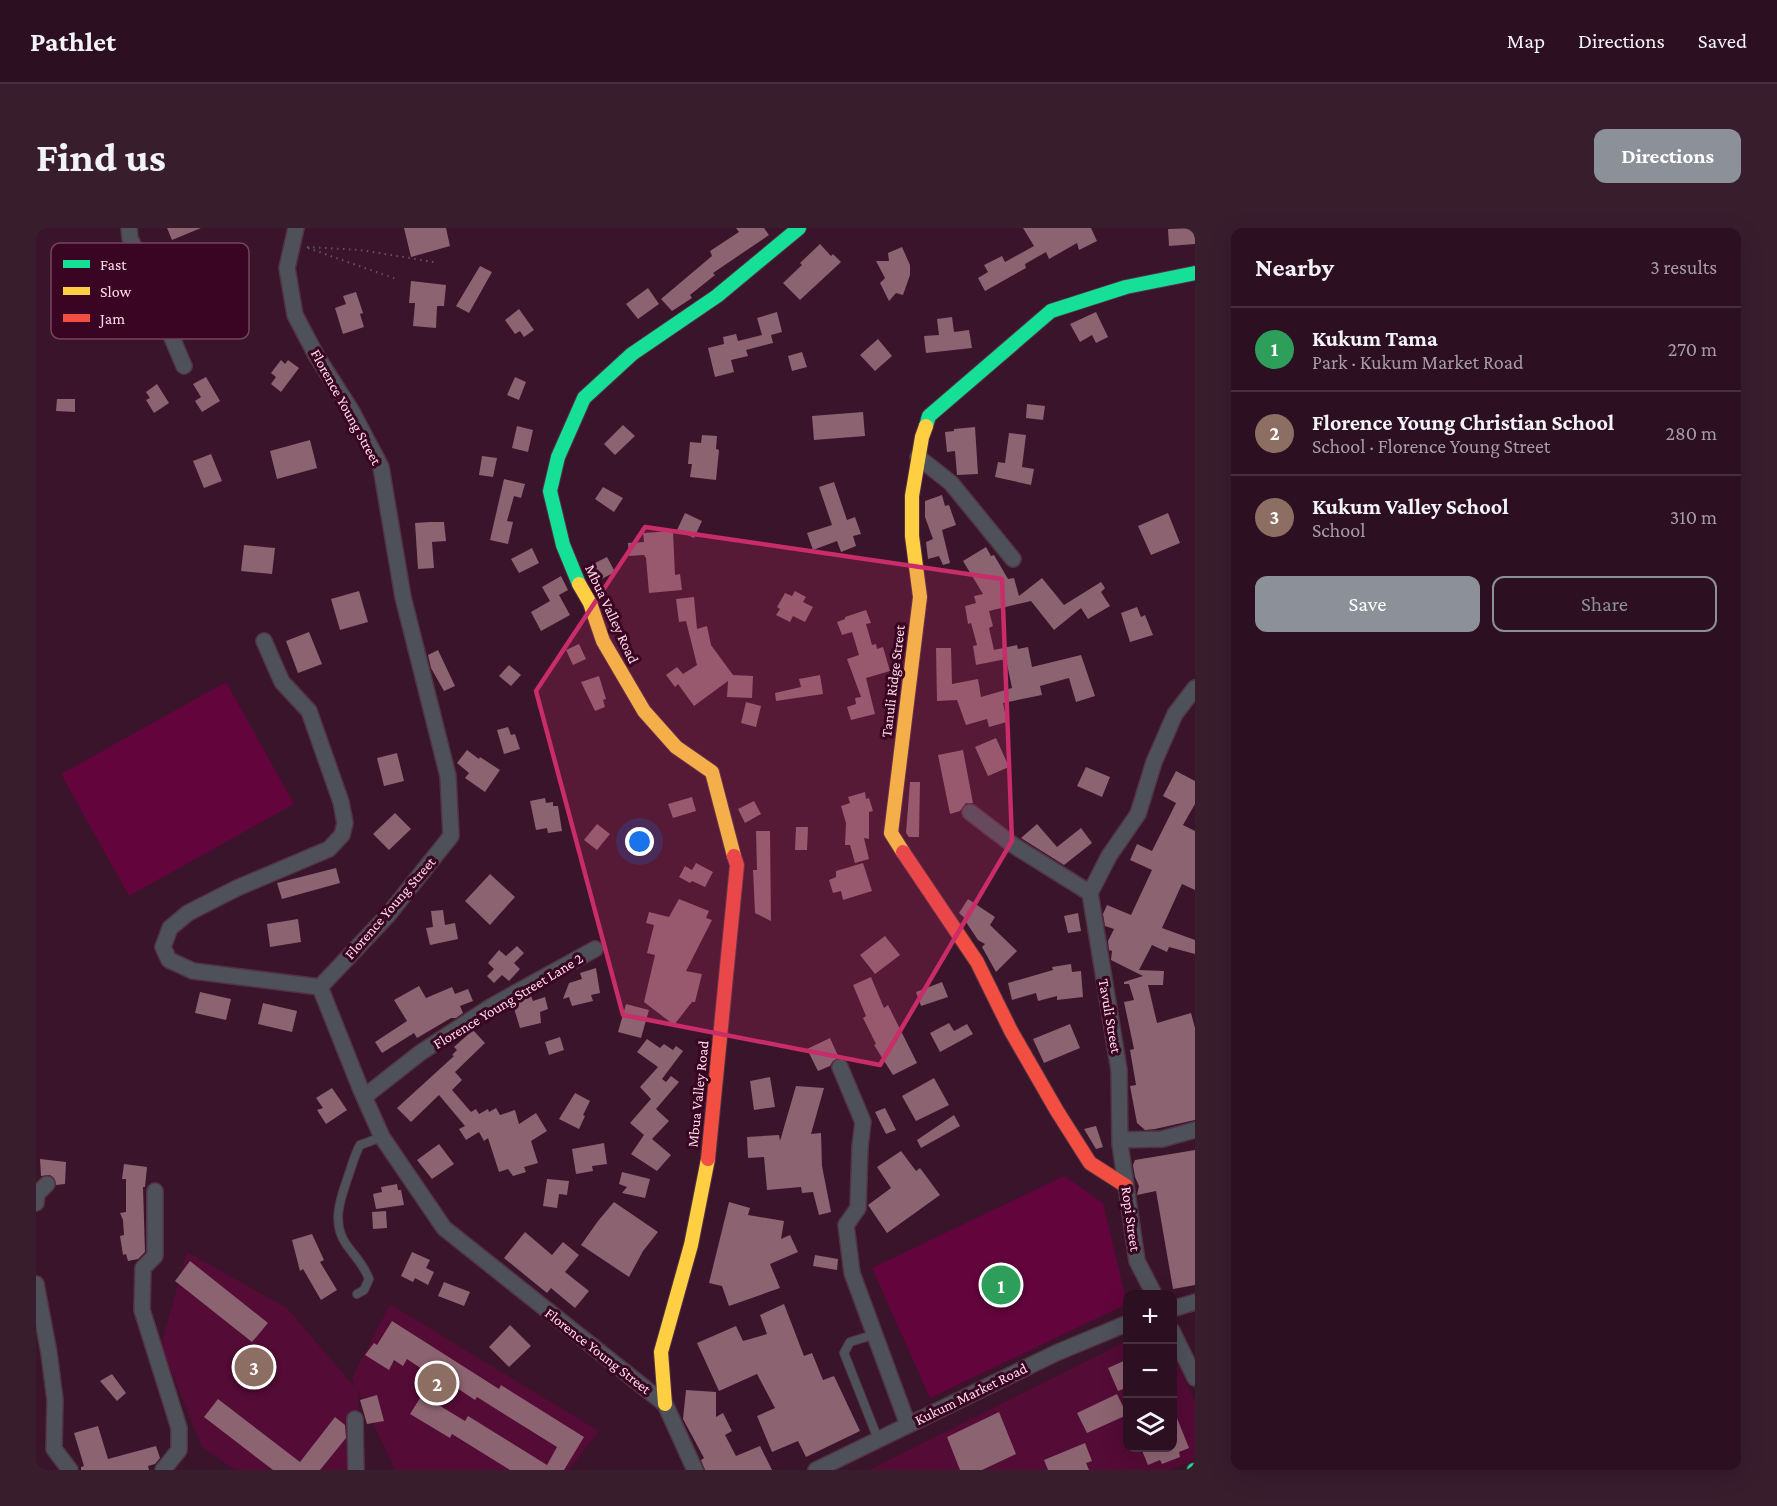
<!DOCTYPE html>
<html lang="en">
<head>
<meta charset="utf-8">
<style>
  :root { --surface:#2c0f20; --page:#381d2d; --text:#f1f3f6; --muted:#a69ca5; --line:#482f3e; --accent:#8c9099 }
  body { margin:0; font-family:"Crimson Pro",serif; background:var(--page); color:var(--text) }
  .controls { position:absolute; right:18px; bottom:18px; display:grid; overflow:hidden; border-radius:12px; box-shadow:0 6px 24px #0002 }
  .controls button { width:54px; height:54px; display:grid; place-items:center; padding:0; border:0; border-bottom:2px solid var(--line); background:var(--surface); color:var(--text); font:30px sans-serif }
  .you { position:absolute; left:604px; top:614px; width:21px; height:21px; margin:-15px; border:4px solid #fff; border-radius:50%; background:#1a73e8; box-shadow:0 0 0 9px #1a73e833 }
  .badge { display:grid; place-items:center; width:39px; height:39px; border-radius:50%; background:var(--accent); color:#fff; font-size:20px; font-weight:700 }
  .pin { position:absolute; translate:-50% -50%; border:3px solid #fff; box-shadow:0 2px 6px #0006 }
  .list { margin:0; padding:0; list-style:none }
  h2 { display:flex; justify-content:space-between; align-items:center; height:78px; margin:0; padding:0 24px; font-size:26px }
  h2 small { font-size:20px; font-weight:400; color:var(--muted) }
  .list li { display:grid; grid-template-columns:39px 1fr auto; gap:18px; align-items:center; box-sizing:border-box; height:84px; padding:0 24px; border-top:2px solid var(--line) }
  .list b { display:block; font-size:22px; white-space:nowrap }
  .list p { margin:0; font-size:20px; white-space:nowrap; color:var(--muted) }
  .list em { font-size:20px; font-style:normal; color:var(--muted) }
  .actions { display:flex; gap:12px; padding:18px 24px }
  .actions a { flex:1; padding:14px 0; border:2px solid var(--accent); border-radius:12px; text-align:center; font-size:21px; color:var(--accent) }
  .actions .main { background:var(--accent); color:#fff }
  .icon { flex:none; width:33px; height:33px; fill:none; stroke:currentColor; stroke-width:2; stroke-linecap:round; stroke-linejoin:round }
  .map { position:relative; flex:none; width:1159px; height:1242px; overflow:hidden; border-radius:12px }
  header { display:flex; align-items:center; gap:36px; box-sizing:border-box; height:84px; padding:0 30px; background:var(--surface); border-bottom:2px solid var(--line) }
  header strong { font-size:28px }
  nav { display:flex; gap:33px; margin-inline-start:auto; font-size:21px }
  .intro { display:flex; align-items:center; justify-content:space-between; box-sizing:border-box; height:144px; padding:0 36px }
  h1 { margin:0; font-size:42px }
  .button { padding:15px 27px; border-radius:12px; background:var(--accent); color:#fff; font-size:21px; font-weight:700 }
  main { display:flex; gap:36px; padding:0 36px }
  aside { flex:1; background:var(--surface); border-radius:12px; box-shadow:0 6px 24px #0002 }
  .map>svg:first-child { display:block }
</style>
</head>
<body>
<header>
<strong>Pathlet</strong>
<nav><a>Map</a><a>Directions</a><a>Saved</a></nav>
</header>
<div class="intro"><h1>Find us</h1><a class="button">Directions</a></div>
<main>
<div class="map">
<svg width="1159" height="1242" viewBox="0 0 1159 1242">
  <rect width="100%" height="100%" fill="#3a142a"/>
  <path fill="#540b35" d="M151 1024 251 1080 319 1159 316 1150 354 1076 563 1203 533 1242H359L322 1163 326 1242H199L165 1218 125 1117Z
    M1091 1113 1092 1220H1136L1137 1126 1159 1174V1231L1134 1242H833Z"/>
  <path fill="#63043d" d="M190 454 258 576 93 668 25 546Z
    M1028 948 1067 975 1091 1076 894 1170 836 1040Z"/>
  <path fill="#8c6370" d="M131 0H165L136 12Z
    M368 0H410L414 18 375 29Z
    M700 0H728L733 7 677 45 679 47 654 67 656 70 636 83 625 71 676 28 674 23 703 4Z
    M987 0H1055L1061 13 1043 22 1041 15 1013 31 1010 24 989 36 990 40 949 63 942 50 952 44 948 37 966 28 969 34 998 18Z
    M1159 0V16L1133 18 1132 1Z
    M784 16 795 28 797 26 805 34 764 72 747 55 766 37 764 35Z
    M866 19 874 37V47L867 67 860 65 853 73 844 55 849 50 840 33H853L852 25Z
    M444 38 456 44 433 85 420 78Z
    M375 53 410 57 408 78H401L400 100 377 98 379 75H373Z
    M612 60 623 76 602 91 590 76Z
    M320 64 327 85 324 86 328 99 307 106 299 80 310 76 307 68Z
    M483 81 498 102 488 109 484 103 479 106 469 92Z
    M741 84 746 104 735 107 737 115 710 122 712 128 695 132 698 144 679 149 672 120 688 116 687 109 700 106 702 113 726 107 721 90Z
    M1060 84 1072 109 1060 115 1056 107 1044 114 1034 96Z
    M916 89 918 104 933 102 936 120 890 125 888 108 903 107 901 91Z
    M842 111 856 128 839 143 824 127Z
    M766 124 771 139 756 143 752 128Z
    M245 132 249 136 252 132 263 140 245 164 235 156 240 149 235 145Z
    M170 149 184 173 166 184 159 173 165 169 157 156Z
    M479 149 490 154 483 172 471 167Z
    M121 156 133 175 118 185 110 172 114 170 110 164Z
    M21 171H39V184L20 183Z
    M991 176 1009 178 1007 192 990 190Z
    M827 184 829 208 778 212 776 188Z
    M587 197 599 208 579 227 568 216Z
    M481 198 497 202 492 224 476 220Z
    M939 199 942 246 921 247 919 223 911 224 909 204 918 203V201Z
    M973 205 990 207 986 239 998 241 995 257 959 249 962 234 969 235Z
    M666 207 681 208 680 221 683 222 680 252 654 249 656 236H652L654 214 665 215Z
    M274 212 281 240 241 251 234 223Z
    M175 226 186 253 168 260 157 233Z
    M446 228 461 230 457 249 443 247Z
    M468 251 489 256 485 270 478 268 471 293 477 294 472 316 454 312Z
    M798 254 811 292 819 289 825 306 817 308 820 318 805 324 801 313 777 322 771 305 796 297 783 259Z
    M567 259 587 270 578 284 559 271Z
    M906 267 909 278 913 277 920 297 906 302 914 335 907 337 903 328 892 331 890 314 897 311 889 289V273Z
    M649 285 666 293 658 310 641 302Z
    M1132 285 1144 315 1115 327 1102 298Z
    M394 294H408L410 313 396 314 398 340 382 341 379 295Z
    M637 303 639 347 644 346 646 362 613 365 610 330 608 327 593 328 592 315 608 314 607 305Z
    M208 317 239 320 236 346 205 343Z
    M950 319 955 328 958 327 972 351 978 350 983 368 1006 350 1028 377 1065 354 1069 360 1065 364 1074 378 1052 391 1045 380 1018 402 995 373 953 383 957 398 953 400 958 422 981 417 982 421 992 419 996 439 1045 427 1059 468 1040 474 1033 450 1004 458 1006 467 967 475 971 494 953 499 951 491 930 497 921 472 901 473 900 420H915L916 456 942 451 945 469 976 460 970 431 940 437 937 418 941 417 935 395 932 396 929 378 940 375 938 368 947 366 927 333Z
    M496 320 503 335 483 345 475 331Z
    M571 329 579 344 560 354 551 339Z
    M525 348 532 362 523 367 534 387 505 403 495 384 514 373 506 359Z
    M323 363 332 394 304 402 295 371Z
    M759 363 770 369 767 374 777 379 769 394 757 388 754 394 740 387 744 381 741 379 749 365 756 368Z
    M658 369 661 401 671 398 675 417 697 447 717 448 716 470 691 469 692 453 658 478 642 456 639 459 630 447 641 439 647 446 661 437 650 393 643 394 640 371Z
    M1101 379 1105 389 1109 387 1117 407 1094 414 1085 385Z
    M830 382 835 395 830 396 836 417 840 416 841 421 847 419 854 443 830 450 839 486 815 492 811 479 820 476 819 470 825 469 811 431 823 427 816 404 806 407 801 394 809 391V389Z
    M273 404 286 436 262 445 250 413Z
    M543 416 550 431 537 437 530 422Z
    M402 422 419 458 408 463 395 440 392 427Z
    M473 437 485 447 475 458 463 448Z
    M784 447 787 466 740 473 739 465 765 459 763 451Z
    M563 448 570 471 567 472 569 479 559 483 545 454Z
    M710 474 725 478 720 499 705 495Z
    M472 499 475 507 479 506 484 521 468 526 461 502Z
    M960 510 973 539 952 548 939 519Z
    M431 522 443 531 444 529 464 542 449 564 429 550 433 545 421 535Z
    M927 522 937 575H930L924 583 914 586 902 527Z
    M361 525 368 553 348 558 341 530Z
    M1050 539 1074 549 1066 569 1041 558Z
    M1140 543 1159 553V576L1147 597 1159 603V662L1146 656 1126 700 1159 712V726L1133 719 1131 724 1116 717 1103 742 1128 743 1127 757H1112L1121 795 1155 785 1159 800V892L1119 901 1109 902 1101 895 1094 858 1100 857 1094 822 1098 821 1088 774 1098 772 1093 756H1088V754L1107 748 1075 732 1076 723 1073 722 1072 713 1078 701 1069 698 1067 686 1071 677 1095 687 1116 642 1094 632 1101 616 1116 623 1140 575 1127 568Z
    M874 554H884L883 609H873L870 605Z
    M829 564 830 571 833 570 837 583 833 584V611L828 610 833 631 819 635 814 617H809L810 595 805 578 814 575 812 569Z
    M656 569 660 583 637 590 632 576Z
    M509 570 510 575 517 574V578H522L526 603 512 605 511 600 500 602 494 573Z
    M718 573 725 586 709 595 702 581Z
    M359 585 375 601 353 622 337 606Z
    M561 596 574 606 561 622 548 612Z
    M1001 596 1021 619 1045 600 1056 615 1028 637 985 610Z
    M760 599H772L771 622H759Z
    M720 603H734L735 693 719 685 717 642H721Z
    M660 635 677 644 669 659 656 653 654 655 643 649 649 638 656 642Z
    M827 635 836 663 807 672 805 663 797 665 793 652 800 649V643Z
    M300 640 304 655 246 671 241 655Z
    M454 646 479 669 454 697 429 673Z
    M643 671 673 683 670 690 676 692 650 743 666 746 659 774H656L638 797 608 774 619 727 611 725 618 697 610 695 613 684 633 689Z
    M932 671 959 689 954 697 981 723 960 744 946 719 949 716 942 712 930 694 931 692 923 685Z
    M407 682 409 697 419 695 422 711 394 717 390 700 397 699 395 683Z
    M1042 685 1045 703 1032 705 1028 688Z
    M262 691 265 714 234 719 231 696Z
    M849 708 864 727 839 746 824 727Z
    M481 718 488 725 478 735 484 741 473 753 466 747 458 755 451 748 458 741 452 735 463 722 470 728Z
    M1035 736 1036 744 1045 743 1047 769 1021 772V768L1002 773 1000 765 976 772 972 755 1017 742 1016 739Z
    M560 740 564 765 555 767 557 773 536 778 533 769 527 771 533 755 546 751 544 745Z
    M835 749 848 780 852 777 881 835 857 847 838 817 840 816 827 790 830 788 817 757Z
    M906 754 912 769 885 778 880 764Z
    M383 758 390 770 416 759 419 766 432 761 437 773 424 778 427 785 420 790H415L381 810 378 805 346 825 339 814 371 793 358 772Z
    M164 764 195 771 190 792 159 785Z
    M495 768 497 773 509 769 512 781 504 784 505 795 484 800 477 777Z
    M227 775 261 783 256 804 222 796Z
    M590 776 613 782 605 810 582 804Z
    M913 795 918 803 931 796 937 806 904 824 894 805Z
    M1034 796 1044 820 1008 835 997 811Z
    M437 802 449 815 419 844 426 852 416 862 435 884 440 881 443 886 452 881 453 884 460 880 464 887 479 882 483 896 500 885 511 903 495 913 502 935 488 939 490 944 477 948 472 941 463 944 452 910 448 913 443 904 430 912 423 901 429 898 403 867 375 894 361 880 418 828 416 827 421 822 418 819Z
    M524 809 528 822 513 827 509 814Z
    M794 810 803 830 797 833 794 838 782 843 771 821Z
    M611 811 624 820 628 816 637 822 640 818 647 823 626 851 630 854 635 848 643 854 620 881 633 893 616 911 635 927 621 943 595 926 608 907 594 895 615 871 604 859 622 839 601 824Z
    M734 849 739 879 718 882 714 853Z
    M898 850 913 877 880 893 866 868Z
    M760 858 788 860 775 906 785 905 786 938 795 984 783 987 777 964 766 965 765 959 731 962 728 929 712 930 711 909 743 907 744 913Z
    M296 860 311 882 290 896 281 882 287 880 280 870Z
    M539 865 554 873 547 887 549 888 543 901 523 891Z
    M849 880 860 902 850 906 839 884Z
    M918 887 924 898 885 920 881 912Z
    M1060 898 1067 919 1060 921 1048 901Z
    M568 915 571 936 556 938 557 943 540 946 536 921Z
    M403 916 418 936 396 951 381 932Z
    M1159 922V1057L1137 1061 1120 963 1101 967 1103 958 1099 949 1097 937 1099 932Z
    M865 923 880 943 884 940 904 967 851 1005 832 977 855 960 841 939Z
    M4 931 30 934 29 956 20 957 18 950 14 947 5 948Z
    M88 936 111 939 109 959H107L109 1024 102 1031 92 1033 90 1026 87 1027 84 1008 88 1007 87 992 84 985 90 984V951H86Z
    M586 944 614 951 609 970 586 965 591 959 583 956Z
    M511 951 533 953 531 967 523 966 521 980 507 978Z
    M361 956 362 962H365L368 977 340 981 337 966 346 964 345 959Z
    M578 974 622 1004 607 1023 593 1049 545 1017 562 993Z
    M693 974 714 980 712 987 748 993 745 1011 754 1007 762 1024 734 1036 744 1060 693 1078 686 1058 673 1055Z
    M350 983 351 1000 337 1001 336 984Z
    M489 1004 516 1027 527 1014 543 1027 529 1044 553 1063 539 1080 515 1060 511 1065 468 1030Z
    M276 1006 288 1032 284 1034 301 1062 285 1072 267 1041 264 1043 256 1012Z
    M376 1024 394 1032 390 1040 398 1044 392 1057 379 1050 377 1054 365 1048Z
    M779 1027 802 1031 801 1042 777 1038Z
    M154 1033 232 1095 216 1114 139 1053Z
    M408 1054 434 1064 428 1078 402 1068Z
    M748 1076 768 1128 776 1125 787 1152 798 1148 824 1203 770 1229 762 1213 736 1224 721 1188 739 1180 721 1146 683 1163 661 1115 700 1098 707 1113 731 1106 724 1087Z
    M356 1093 463 1161 465 1157 548 1209 528 1242H474L416 1206 414 1210 374 1186 386 1167 429 1193 432 1188 511 1237 521 1219 441 1169 439 1172 394 1142 392 1145 371 1131 367 1138 358 1132 353 1142 329 1127 338 1115 341 1117Z
    M474 1097 495 1118 473 1139 453 1119Z
    M1092 1131V1159L1082 1163 1072 1140Z
    M76 1146 90 1165 81 1173 64 1153Z
    M650 1162 680 1164V1189L687 1185 696 1203 689 1207 700 1228 724 1218 736 1242H669L665 1232 668 1230 647 1191Z
    M1081 1166 1091 1187 1051 1205 1041 1185Z
    M341 1167 348 1193 331 1196 324 1172Z
    M182 1171 264 1234 299 1189 309 1197 310 1210 284 1242H237L168 1189Z
    M1137 1180 1153 1220 1143 1224 1144 1229 1126 1236 1124 1232 1112 1237 1105 1220H1137Z
    M963 1184 980 1226 946 1242H924L911 1209Z
    M62 1198 72 1231 120 1218 124 1230 119 1236 112 1238 113 1242H45V1239L48 1238 38 1205Z
    M1049 1215 1056 1233 1050 1235 1053 1242H1012L1008 1232Z"/>
  <g fill="none" stroke-linecap="round" stroke-linejoin="round">
    <g stroke="#523344" stroke-width="10">
      <path id="lane" d="M321 1066 328 1062 333 1051C327 1035 319 1029 310 1016 294 993 306 967 314 943 317 934 319 926 324 917L346 909
        M840 1106 814 1114 808 1125 842 1211"/>
    </g>
    <g stroke="#523344" stroke-width="18">
      <path id="street" d="M93 0 94 10 148 138
        M260 0 251 40 259 87 280 127 315 182 345 239 367 369 412 548 415 608 352 687 284 759
        M882 229 915 255 977 331
        M228 413 246 454 273 483 305 574 309 595 306 607 293 621 201 660 152 685 134 700 127 719 133 732 157 743 284 759
        M934 584 977 617 1054 665
        M284 759 325 862 346 909 408 1000 629 1176 659 1242
        M804 839 827 894 824 919 822 980 810 997 816 1045 872 1197
        M328 869 384 825 456 778 559 721
        M1084 912 1126 911 1159 902
        M119 963V1028L107 1040 106 1082 143 1200V1222L127 1242
        M0 975 1 966 11 956
        M0 1056 13 1125 19 1172 18 1221 34 1242
        M1118 1066 1101 1033 1084 916 1083 842 1054 665 1073 628 1102 586 1118 534 1139 486 1159 460
        M1136 1081 1159 1074
        M1136 1103 1159 1150
        M319 1191 320 1242
        M780 1242 1020 1125 1092 1095"/>
    </g>
    <g stroke="#523344" stroke-width="16">
      <path id="fast" d="M890 198 893 188 1015 83 1090 59 1159 45
        M543 356 527 317 514 263 522 229 548 170 596 126 681 68 763 0
        M1158 1242H1159"/>
    </g>
    <g stroke="#523344" stroke-width="16">
      <path id="slow" d="M543 356 554 375 567 413 608 483 640 519 676 544 698 628
        M867 624 855 605 884 369 876 308V268L886 209 890 198
        M629 1176 625 1124 655 1017 672 931"/>
    </g>
    <g stroke="#523344" stroke-width="16">
      <path id="jam" d="M867 624 941 734 975 803 1021 883 1054 935 1090 958
        M672 931 701 637 698 628"/>
    </g>
    <path stroke="#605561" stroke-width="2" stroke-dasharray="1.5 4.5" stroke-linecap="butt" d="M271 19 324 22 398 34
      M272 20 360 51"/>
    <use href="#lane" stroke="#4e515a" stroke-width="8"/>
    <use href="#street" stroke="#4e515a" stroke-width="15"/>
    <use href="#fast" stroke="#16e098" stroke-width="14"/>
    <use href="#slow" stroke="#ffcf43" stroke-width="14"/>
    <use href="#jam" stroke="#f24e42" stroke-width="14"/>
  </g>
  <path fill="#c82c69" fill-opacity="0.2" stroke="#c82c69" stroke-width="4.5" stroke-linejoin="round" d="M609 299 966 351 976 613 844 837 587 787 500 463Z"/>
  <g text-anchor="middle" stroke-width="6" stroke-linejoin="round" paint-order="stroke">
    <g font-size="15" fill="#fedbe9" stroke="#390522">
      <text transform="translate(310 179) rotate(61)" y="5">Florence Young Street</text>
      <text transform="translate(576 386) rotate(65)" y="5">Mbua Valley Road</text>
      <text transform="translate(857 453) rotate(-83)" y="5">Tanuli Ridge Street</text>
      <text transform="translate(354 680) rotate(-49)" y="5">Florence Young Street</text>
      <text transform="translate(472 773) rotate(-31)" y="5">Florence Young Street Lane 2</text>
      <text transform="translate(1074 788) rotate(80)" y="5">Tavuli Street</text>
      <text transform="translate(662 866) rotate(-84)" y="5">Mbua Valley Road</text>
      <text transform="translate(1095 991) rotate(82)" y="5">Ropi Street</text>
      <text transform="translate(562 1123) rotate(38)" y="5">Florence Young Street</text>
      <text transform="translate(935 1166) rotate(-26)" y="5">Kukum Market Road</text>
    </g>
  </g>
  <rect x="15" y="15" width="198" height="96" rx="9" fill="#390522" stroke="#74455e" stroke-width="1.5"/>
  <rect x="27" y="32" width="27" height="8" fill="#16e098"/>
  <rect x="27" y="59" width="27" height="8" fill="#ffcf43"/>
  <rect x="27" y="86" width="27" height="8" fill="#f24e42"/>
  <g font-size="16" fill="#fedbe9">
    <text x="64" y="42">Fast</text>
    <text x="64" y="69">Slow</text>
    <text x="64" y="96">Jam</text>
  </g>
</svg>
<div class="controls">
<button>+</button>
<button>−</button>
<button><svg class="icon" aria-label="layers" viewBox="0 0 24 24"><path d="M12 4l9 5-9 5-9-5zM3 14l9 5 9-5"/></svg></button>
</div>
<div class="you"></div>
<div class="pin badge" style="left:965px;top:1057px;background:#2e9e5b">1</div>
<div class="pin badge" style="left:401px;top:1155px;background:#8d6e63">2</div>
<div class="pin badge" style="left:218px;top:1139px;background:#8d6e63">3</div>
</div>
<aside>
<h2>Nearby<small>3 results</small></h2>
<ul class="list">
<li><span class="badge" style="background:#2e9e5b">1</span><div><b>Kukum Tama</b><p>Park · Kukum Market Road</p></div><em>270 m</em></li>
<li><span class="badge" style="background:#8d6e63">2</span><div><b>Florence Young Christian School</b><p>School · Florence Young Street</p></div><em>280 m</em></li>
<li><span class="badge" style="background:#8d6e63">3</span><div><b>Kukum Valley School</b><p>School</p></div><em>310 m</em></li>
</ul>
<div class="actions"><a class="main">Save</a><a>Share</a></div>
</aside>
</main>
</body>
</html>
